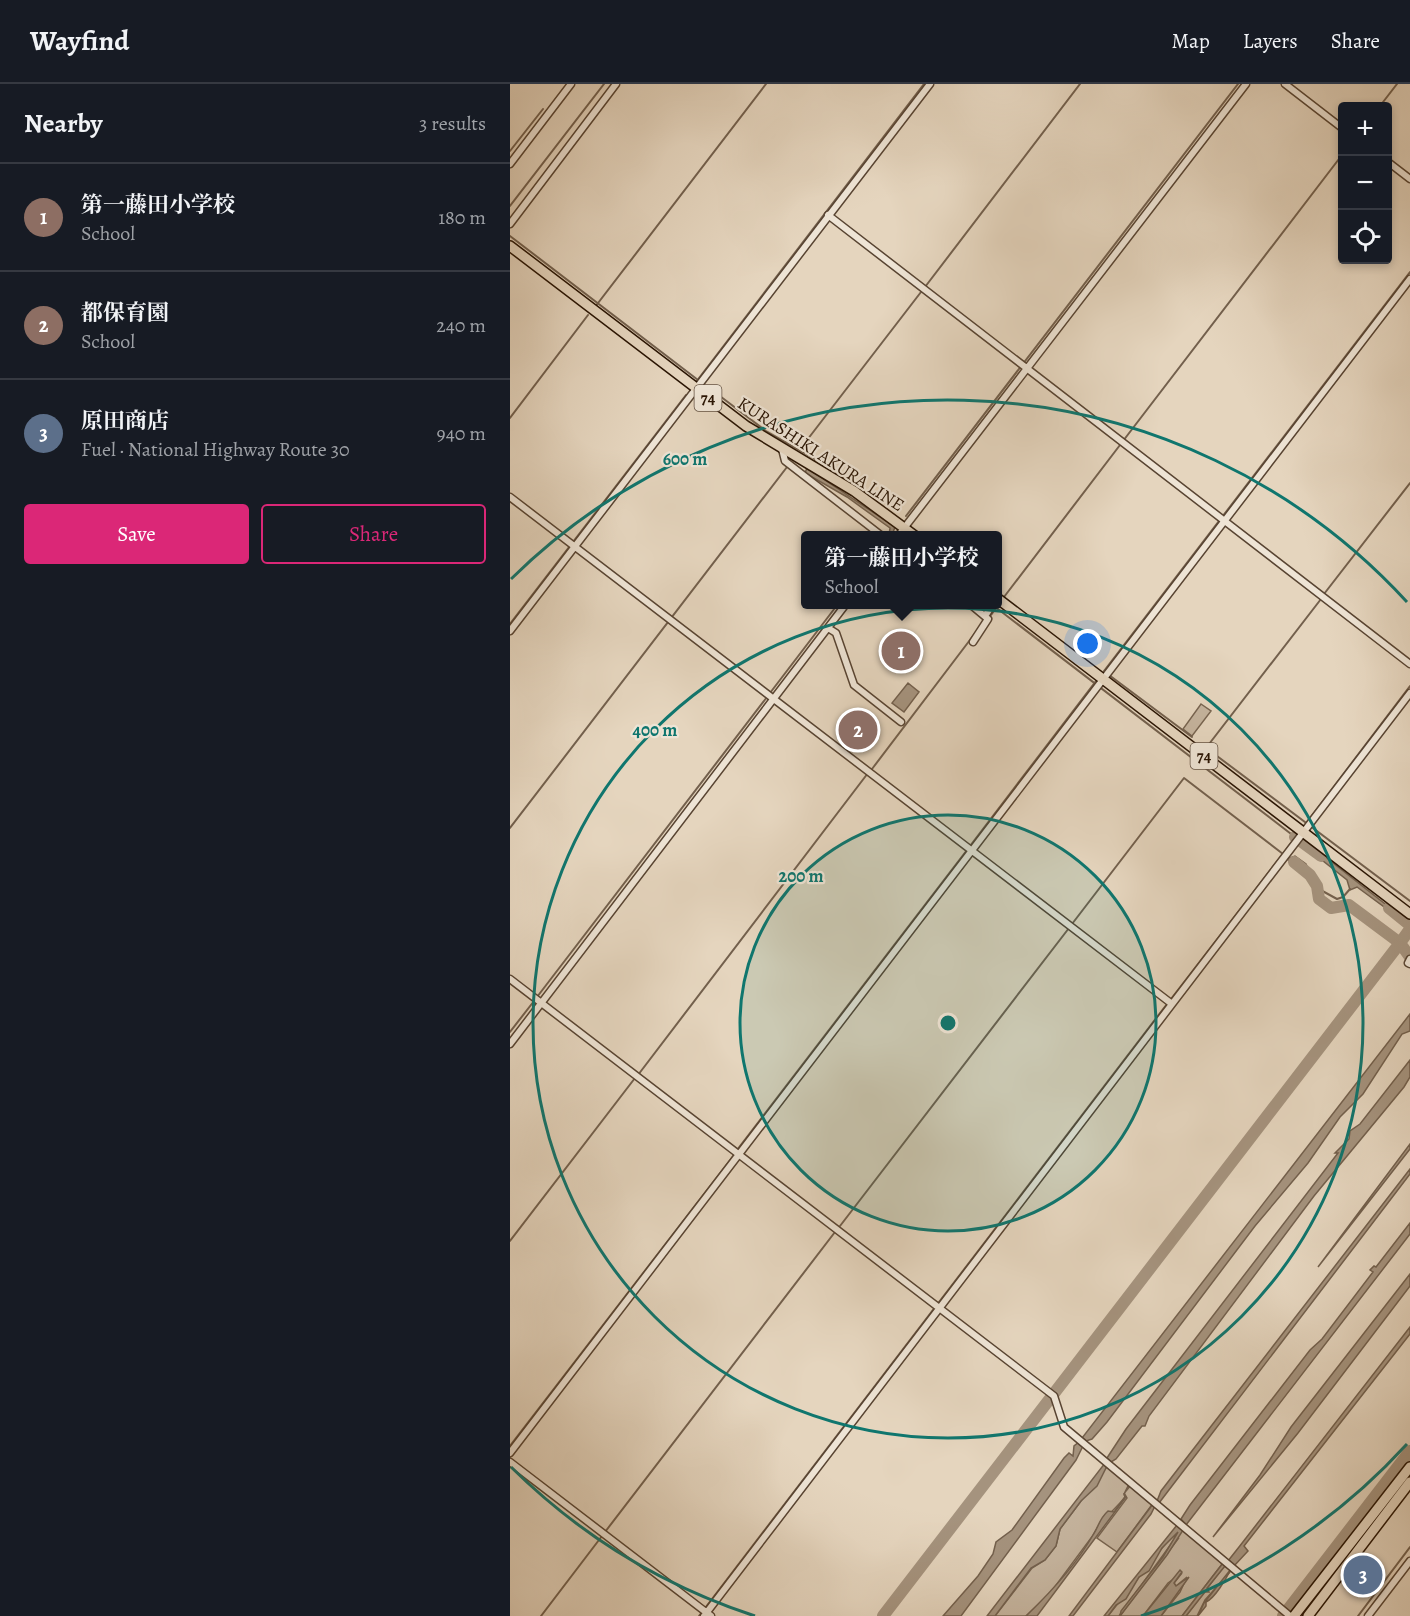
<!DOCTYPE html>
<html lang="en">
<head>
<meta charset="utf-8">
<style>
  :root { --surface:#171b24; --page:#20242c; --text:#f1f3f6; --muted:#9ea1a6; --line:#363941; --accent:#db2777 }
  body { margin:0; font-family:Alegreya,"Noto Serif JP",serif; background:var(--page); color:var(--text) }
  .controls { position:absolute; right:18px; top:18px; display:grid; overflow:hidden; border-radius:6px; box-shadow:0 3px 9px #0003 }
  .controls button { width:54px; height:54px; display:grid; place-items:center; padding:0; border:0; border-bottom:2px solid var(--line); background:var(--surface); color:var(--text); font:30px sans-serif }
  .you { position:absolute; left:578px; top:560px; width:21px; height:21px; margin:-15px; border:4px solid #fff; border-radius:50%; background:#1a73e8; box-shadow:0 0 0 9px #1a73e833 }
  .badge { display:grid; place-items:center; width:39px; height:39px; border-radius:50%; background:var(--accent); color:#fff; font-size:20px; font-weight:700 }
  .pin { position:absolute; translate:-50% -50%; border:3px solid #fff; box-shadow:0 2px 6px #0006 }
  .popup { position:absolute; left:291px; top:447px; width:201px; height:78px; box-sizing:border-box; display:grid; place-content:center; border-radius:6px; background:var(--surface); filter:drop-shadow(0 2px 4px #0005); font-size:20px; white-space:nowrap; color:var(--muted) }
  .popup b { font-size:22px; color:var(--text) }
  .popup::after { content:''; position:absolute; left:50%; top:100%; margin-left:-12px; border:12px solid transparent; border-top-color:var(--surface) }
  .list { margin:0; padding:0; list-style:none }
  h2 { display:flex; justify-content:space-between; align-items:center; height:78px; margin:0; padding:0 24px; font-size:26px }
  h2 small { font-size:20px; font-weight:400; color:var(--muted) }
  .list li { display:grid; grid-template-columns:39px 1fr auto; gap:18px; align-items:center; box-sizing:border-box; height:108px; padding:0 24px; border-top:2px solid var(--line) }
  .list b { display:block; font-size:22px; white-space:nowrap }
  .list p { margin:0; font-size:20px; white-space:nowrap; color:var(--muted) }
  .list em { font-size:20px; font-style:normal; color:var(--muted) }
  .actions { display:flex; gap:12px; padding:18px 24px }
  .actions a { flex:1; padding:14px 0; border:2px solid var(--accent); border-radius:6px; text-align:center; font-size:21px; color:var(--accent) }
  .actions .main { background:var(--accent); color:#fff }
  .icon { flex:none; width:33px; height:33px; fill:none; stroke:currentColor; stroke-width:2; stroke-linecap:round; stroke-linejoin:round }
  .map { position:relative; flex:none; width:900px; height:1532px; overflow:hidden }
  header { display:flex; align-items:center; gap:36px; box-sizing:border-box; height:84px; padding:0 30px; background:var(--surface); border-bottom:2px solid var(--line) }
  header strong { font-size:28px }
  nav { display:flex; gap:33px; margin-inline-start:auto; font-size:21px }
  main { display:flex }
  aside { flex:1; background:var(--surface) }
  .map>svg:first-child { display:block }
</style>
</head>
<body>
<header>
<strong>Wayfind</strong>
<nav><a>Map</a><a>Layers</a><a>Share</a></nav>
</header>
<main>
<aside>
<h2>Nearby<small>3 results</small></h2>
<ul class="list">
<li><span class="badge" style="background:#8d6e63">1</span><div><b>第一藤田小学校</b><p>School</p></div><em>180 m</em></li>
<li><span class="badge" style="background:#8d6e63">2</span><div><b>都保育園</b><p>School</p></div><em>240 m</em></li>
<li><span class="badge" style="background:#5c6f8a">3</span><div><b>原田商店</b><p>Fuel · National Highway Route 30</p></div><em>940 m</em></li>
</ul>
<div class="actions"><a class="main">Save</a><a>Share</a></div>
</aside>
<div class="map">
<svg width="900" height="1532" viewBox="0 0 900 1532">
  <rect width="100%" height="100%" fill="#e5d5be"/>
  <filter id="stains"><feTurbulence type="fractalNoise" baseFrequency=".00333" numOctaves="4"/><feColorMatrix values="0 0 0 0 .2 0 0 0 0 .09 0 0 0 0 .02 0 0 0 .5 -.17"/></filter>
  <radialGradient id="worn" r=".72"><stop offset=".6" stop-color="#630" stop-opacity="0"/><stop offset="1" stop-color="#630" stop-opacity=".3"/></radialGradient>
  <path fill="#c5b49e" stroke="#776450" stroke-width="1.5" d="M691 620 701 627 682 652 673 645Z
    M598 1381 620 1400 616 1407 621 1401 642 1419 641 1422 607 1468 587 1454 617 1414 614 1409 615 1413C608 1423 587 1440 584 1450L541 1508 516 1532H485L522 1484 535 1476 546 1462 550 1445Z
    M673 1445 713 1479 672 1532H651L670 1508 677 1493 666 1502 664 1499 672 1489 658 1499 633 1532H610L668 1455 664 1456 609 1532H598L664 1449Z
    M715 1481 720 1483V1488L695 1516 687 1532H676Z"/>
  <path fill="#a5937e" stroke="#73604d" stroke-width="1.5" d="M297 384 385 443 382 451H379L380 444 337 413 295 389Z
    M398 599 409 608 394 628 382 619Z
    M800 761 893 834 892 836 847 803 840 806 837 796 798 765Z
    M785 772 796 780 798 785 795 790 777 775Z
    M900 930V947L892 950 853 1010 830 1033 798 1079 745 1142 597 1338 582 1355 576 1357 572 1354Z
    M900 976V993L894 1003 804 1112 639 1332 635 1342H632L606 1375 601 1378 597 1374 616 1345 828 1069H825L839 1055 840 1047 850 1040Z
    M900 1060V1065L808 1183Z
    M900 1085V1090L649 1419 647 1417 651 1407Z
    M900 1139V1150L676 1441 671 1435 680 1421 800 1266 812 1255 863 1188 860 1186 864 1182 866 1183Z
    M900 1190V1202L788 1349 703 1453 750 1391 781 1343Z
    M900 1243V1250L734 1462 738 1467 724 1482 718 1477 729 1463Z
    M569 1358 573 1362 566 1376 451 1532H433L468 1492 483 1470 486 1458 502 1446 554 1374 559 1369 563 1372 564 1362Z
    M595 1379 620 1400 614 1410 616 1413 527 1532H516C541 1508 566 1481 583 1451 589 1442 589 1435 598 1427L604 1428 615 1413 614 1410 619 1400 597 1382 587 1402 571 1417 550 1445 546 1462 535 1476 521 1484 485 1532H477Z
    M643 1420 645 1422 641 1430 563 1532H559Z
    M667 1441 720 1483 721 1485C716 1495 705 1514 696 1518V1522L688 1532 694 1519 721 1485 715 1482 697 1504 699 1508H695L676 1532H672L713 1479 673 1446 657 1471 610 1532 611 1527 653 1473 668 1448 652 1464 639 1487 629 1493 616 1515 606 1521 598 1532H594Z
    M670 1486 672 1488 664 1499 666 1502 679 1493 651 1532H633Z"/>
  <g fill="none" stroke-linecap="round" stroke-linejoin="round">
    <path stroke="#73604d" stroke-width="2" d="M870 22 887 0
      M0 67 33 25
      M0 122 94 0
      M0 152 188 296
      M415 203 570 0
      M85 223 256 0
      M186 298 414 0
      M198 303 256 347 305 375 304 378
      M0 334 78 231
      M613 357 832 71
      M294 360 411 208
      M396 432 728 0
      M814 510 900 399
      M494 513 610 361
      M484 522 785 753
      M481 531 487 523
      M0 540 176 311
      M594 587 900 188
      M599 591 682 653
      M260 609 328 520
      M695 663 900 817
      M696 664 811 515
      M362 685 466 548
      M794 742 900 602
      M0 744 277 383
      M460 762 586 597
      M773 770 787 751
      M807 804 827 815 833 813 840 805
      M562 840 674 694 773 770 661 915
      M27 913 257 613
      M0 948 24 917
      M128 991 358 689
      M227 1066 457 766
      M330 1142 559 844
      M0 1157 125 994
      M0 1362 224 1071
      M95 1448 325 1148
      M31 1532 92 1452
      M189 1532 657 920
      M848 1532 900 1463"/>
    <path stroke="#a5937e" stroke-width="12" d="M785 753 811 772
      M879 824 900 841
      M900 845 890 859 900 873
      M373 1532 890 859 839 821 821 824 809 815 807 802 800 791 784 778
      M773 1532 900 1367"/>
    <g stroke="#584432" stroke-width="9">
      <path id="minor" d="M775 0 832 44
        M878 78 900 95
        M0 80 61 0
        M318 131 900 580
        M0 140 106 0
        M272 365 275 377 372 452
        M0 413 662 920
        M388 452 736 0
        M460 520 478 535 463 558
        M475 532 483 520
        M318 544 326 549 344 601 391 638
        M0 547 420 0
        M900 875 898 879 900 880
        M0 895 544 1312 554 1343 780 1532
        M0 960 336 520
        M0 1369 900 195
        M0 1378 201 1532
        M194 1532 900 609
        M858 1532 900 1477"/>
    </g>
    <g stroke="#291403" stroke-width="12">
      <path id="primary" d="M0 162 236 342 344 407 405 452
        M487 514 900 830"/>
    </g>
    <g stroke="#291403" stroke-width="12">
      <path id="trunk" d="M784 1532 900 1383
        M798 1532 900 1398"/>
    </g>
    <use href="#minor" stroke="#eee4d5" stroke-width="6"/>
    <use href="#primary" stroke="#e5d5be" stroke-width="9"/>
    <use href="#trunk" stroke="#e5d5be" stroke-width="9"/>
  </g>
  <circle cx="438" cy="939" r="208" fill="#0f766e" fill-opacity=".12"/>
  <g fill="none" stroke="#0f766e" stroke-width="3">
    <circle cx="438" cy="939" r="208"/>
    <circle cx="438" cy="939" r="415"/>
    <path d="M897 1360A623 623 0 0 1 631 1532M245 1532A623 623 0 0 1 1 1383M1 495A623 623 0 0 1 897 518"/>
  </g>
  <g text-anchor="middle" stroke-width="4.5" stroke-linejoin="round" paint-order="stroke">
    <g fill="#eee4d5" stroke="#645242" stroke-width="1.5">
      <rect x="184.5" y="301" width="27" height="26" rx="4.5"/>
      <rect x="680.5" y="659" width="27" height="26" rx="4.5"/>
    </g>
    <g font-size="16" font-weight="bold" fill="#291403">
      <text x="198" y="320">74</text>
      <text x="694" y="678">74</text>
    </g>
    <g font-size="18" fill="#291403" stroke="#eee4d5">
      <text transform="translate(311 370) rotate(33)" y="6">KURASHIKI AKURA LINE</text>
    </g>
  </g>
  <circle cx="438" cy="939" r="9" fill="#0f766e" stroke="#eee4d5" stroke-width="3"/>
  <g font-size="18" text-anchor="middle" font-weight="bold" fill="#0f766e" stroke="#eee4d5" stroke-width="4.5" stroke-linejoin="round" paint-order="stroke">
    <text x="175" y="381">600 m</text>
    <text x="145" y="652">400 m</text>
    <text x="291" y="798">200 m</text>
  </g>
  <rect width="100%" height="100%" filter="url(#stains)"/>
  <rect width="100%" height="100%" fill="url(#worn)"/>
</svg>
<div class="controls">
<button>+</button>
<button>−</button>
<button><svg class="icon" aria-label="locate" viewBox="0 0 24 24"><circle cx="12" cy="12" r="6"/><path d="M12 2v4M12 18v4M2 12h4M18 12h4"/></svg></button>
</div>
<div class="you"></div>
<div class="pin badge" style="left:391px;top:567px;background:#8d6e63">1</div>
<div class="popup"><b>第一藤田小学校</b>School</div>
<div class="pin badge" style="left:348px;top:646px;background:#8d6e63">2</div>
<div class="pin badge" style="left:853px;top:1491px;background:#5c6f8a">3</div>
</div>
</main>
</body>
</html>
